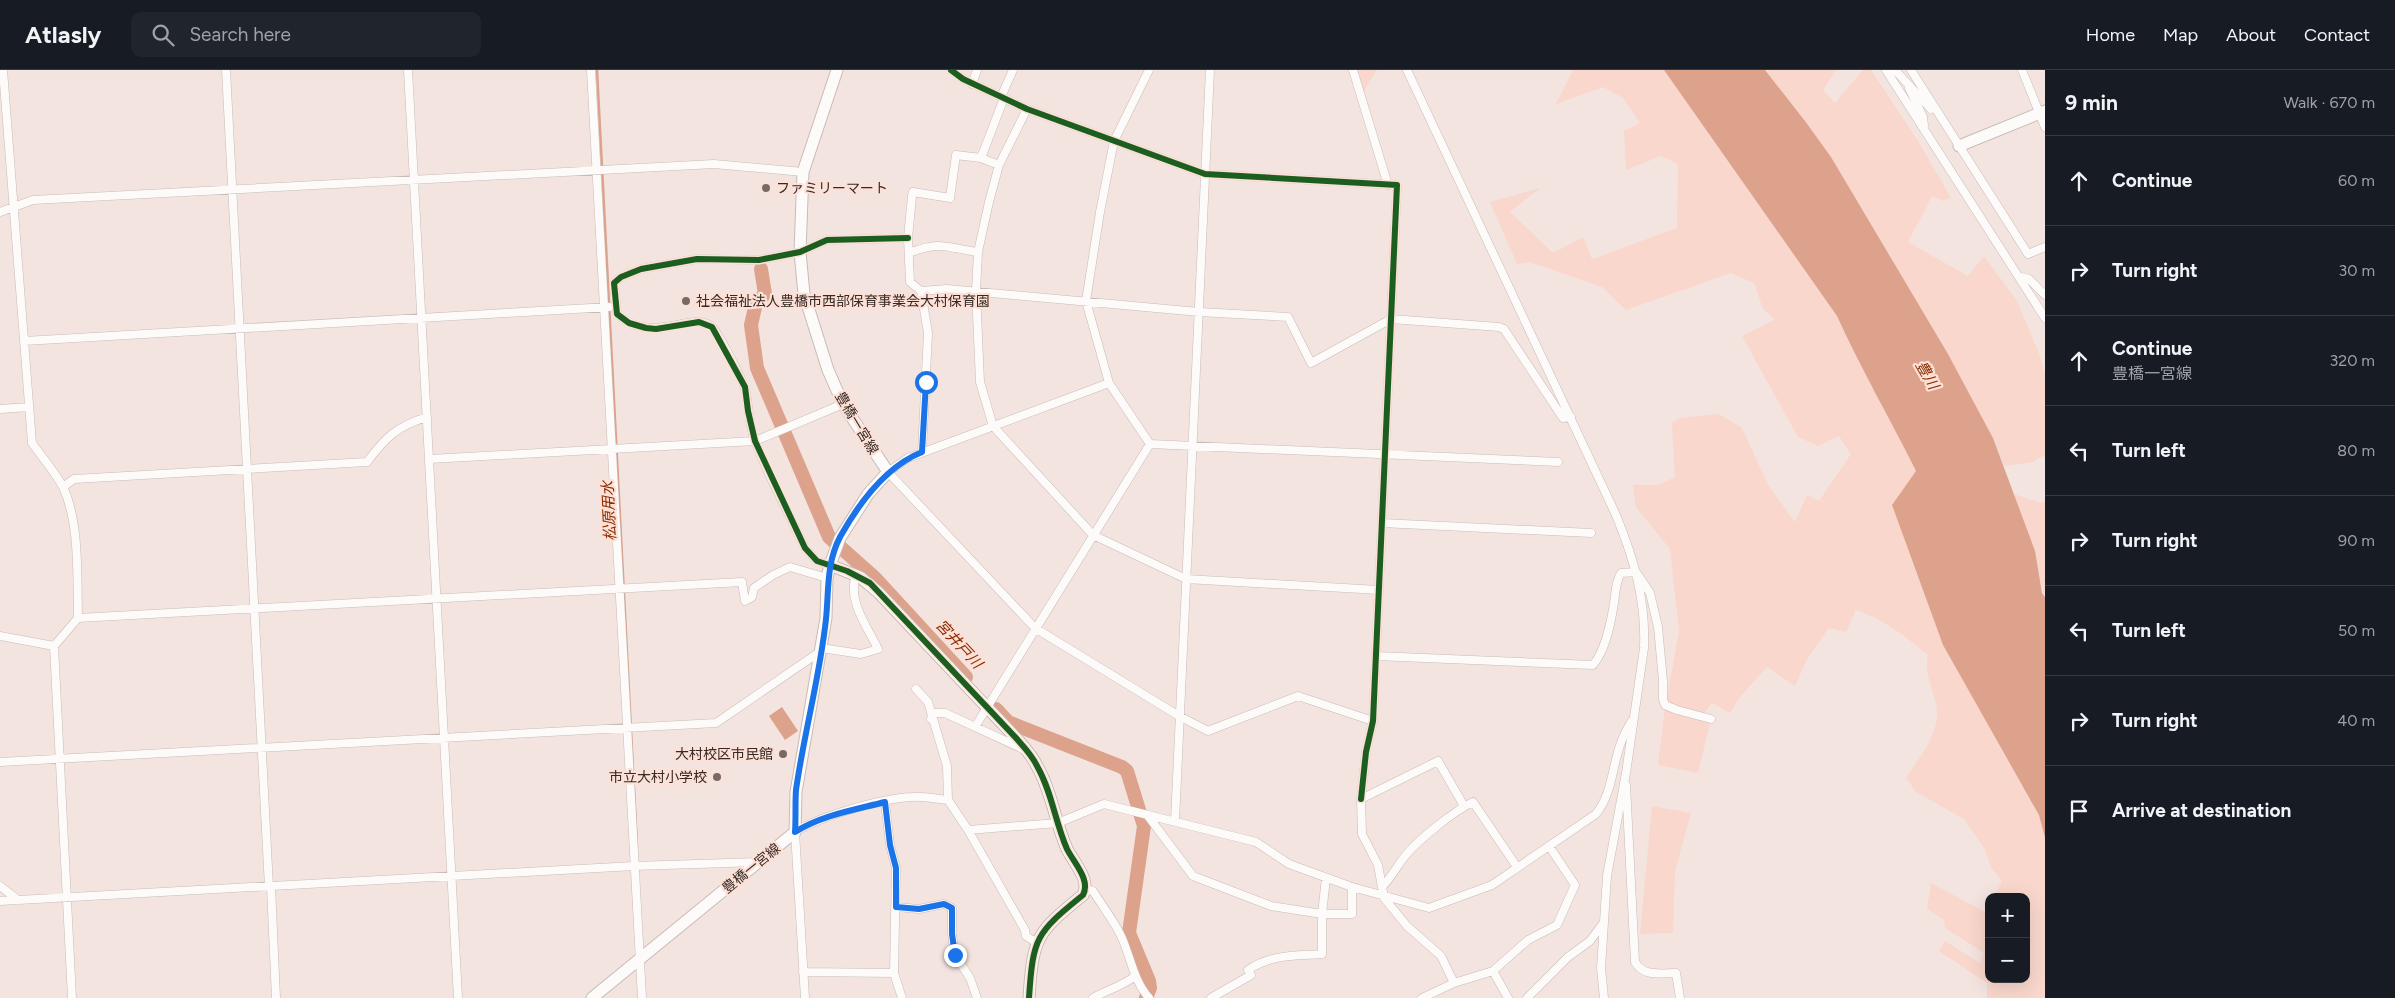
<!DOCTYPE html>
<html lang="en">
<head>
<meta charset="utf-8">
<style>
  :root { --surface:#171b24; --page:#20242c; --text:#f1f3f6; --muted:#9ea1a6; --line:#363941 }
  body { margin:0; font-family:Figtree,"Noto Sans JP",sans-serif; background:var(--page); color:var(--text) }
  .controls { position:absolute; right:15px; bottom:15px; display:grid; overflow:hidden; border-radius:10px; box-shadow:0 5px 20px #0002 }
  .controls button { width:45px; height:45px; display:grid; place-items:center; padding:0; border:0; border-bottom:1px solid var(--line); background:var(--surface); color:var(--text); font:25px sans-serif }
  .stop { position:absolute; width:15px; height:15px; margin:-11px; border:4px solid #1a73e8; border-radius:50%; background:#fff }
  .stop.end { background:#1a73e8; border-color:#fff; box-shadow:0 1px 5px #0008 }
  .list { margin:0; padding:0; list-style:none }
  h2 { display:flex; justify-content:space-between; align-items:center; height:65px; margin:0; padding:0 20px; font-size:21px }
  h2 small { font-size:16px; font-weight:400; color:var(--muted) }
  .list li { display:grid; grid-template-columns:32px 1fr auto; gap:15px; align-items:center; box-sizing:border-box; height:90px; padding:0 20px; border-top:1px solid var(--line) }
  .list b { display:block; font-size:19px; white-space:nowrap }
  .list p { margin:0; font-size:16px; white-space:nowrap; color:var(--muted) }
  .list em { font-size:16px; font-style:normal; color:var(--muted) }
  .icon { flex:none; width:28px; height:28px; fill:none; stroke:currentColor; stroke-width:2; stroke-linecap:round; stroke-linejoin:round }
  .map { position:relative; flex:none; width:2045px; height:928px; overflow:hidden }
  header { display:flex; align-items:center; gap:30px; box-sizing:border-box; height:70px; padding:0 25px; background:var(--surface); border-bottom:1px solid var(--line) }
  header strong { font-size:24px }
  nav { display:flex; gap:28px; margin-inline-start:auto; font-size:18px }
  .search { width:350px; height:45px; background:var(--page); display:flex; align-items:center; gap:12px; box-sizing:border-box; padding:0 18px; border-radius:10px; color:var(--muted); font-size:19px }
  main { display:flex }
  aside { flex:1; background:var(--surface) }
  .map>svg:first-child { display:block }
</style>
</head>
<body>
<header>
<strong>Atlasly</strong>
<div class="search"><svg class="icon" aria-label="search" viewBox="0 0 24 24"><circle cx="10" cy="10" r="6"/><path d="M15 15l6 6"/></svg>Search here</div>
<nav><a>Home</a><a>Map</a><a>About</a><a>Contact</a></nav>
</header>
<main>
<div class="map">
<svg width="2045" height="928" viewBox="0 0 2045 928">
  <rect width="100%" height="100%" fill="#f4e4df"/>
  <path fill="#f9d7cc" d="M1357 0H1377L1364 21Z
    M1573 0H1664L1837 246C1861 299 1890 349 1916 401L1892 435 1943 575 2040 745 2045 768V928H1987V913L1939 881 1945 871 1980 893 1984 883 1945 858 1944 850 1927 839 1931 813 1985 842 1989 836V909H2026V827H1994L2002 811 1992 799 1984 778 1964 749 1916 722 1906 708C1920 686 1942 662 1936 634 1932 617 1924 602 1928 585 1905 566 1884 549 1856 540L1846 562 1829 558 1808 587 1795 616 1767 597 1740 627 1730 643 1712 633 1703 645 1711 649 1698 703 1658 695 1664 645 1679 561 1670 479 1636 437 1633 415H1658L1675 407 1672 353 1680 348 1719 344 1742 358 1768 415 1795 452 1807 425 1819 431 1851 384 1839 366 1818 376 1798 367 1742 266 1775 250 1763 239 1754 213 1731 203 1626 240 1602 217 1530 192 1517 194 1490 132 1540 118 1510 142 1553 183 1583 167 1592 189 1677 158 1678 94 1661 86 1626 100 1624 61 1640 53 1623 28 1603 17 1556 34Z
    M1765 0H1836L1823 20 1835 33 1863 0H1871L1918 71 1951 128 1943 131 1932 126 1908 172 1968 206 1984 186 2017 231 2039 283 2045 303V385L2033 392 2004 396 1993 368 1948 284 1831 87 1805 51Z
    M2014 424 2041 433 2045 431V527Z
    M1652 736 1691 743 1675 801 1673 863 1640 864Z"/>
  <path fill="#dca28c" d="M1664 0H1765L1805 51 1831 87 1948 284 1993 368 2035 481 2042 523 2045 527V768L2039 745 1943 575 1892 435 1916 401C1890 349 1861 299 1837 246Z
    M782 637 798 661 785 670 769 646Z"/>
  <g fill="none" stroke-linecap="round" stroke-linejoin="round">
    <path stroke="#dca28c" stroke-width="2.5" d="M597 0 637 777"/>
    <path stroke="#dca28c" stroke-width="14" d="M761 199 765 224 756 233 751 255 757 298 829 467 875 508 966 607
      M996 639 1008 652 1122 697 1127 701 1144 756 1129 863 1149 911 1150 918 1146 928"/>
    <g stroke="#c7bbb7" stroke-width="9">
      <path id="street" d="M3 0 32 373C42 387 55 402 63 417 80 453 77 509 78 548
        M226 0 269 817
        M408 0 458 928
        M591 0 642 928
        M951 0 963 9 1027 39 1205 104 1397 115 1373 651 1366 682 1361 729
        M1149 0 1114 71 1100 142 1086 231 1109 313 1150 374 1558 392
        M1353 0 1388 115
        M1407 0 1616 445C1634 489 1646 530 1644 578L1626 703 1607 806 1604 852 1590 871 1568 887 1527 928
        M1886 0 2045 248
        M1895 0 1931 39
        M1911 0 2028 184 2045 177
        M2022 0 2045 57
        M972 14 977 0
        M1909 18 1923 47 1924 56
        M1001 27 1013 0
        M1027 39 999 95 989 132 978 182 976 221 980 312 993 356 1093 465 1186 509 1379 520
        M981 88 1004 28
        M0 142 33 130 714 94 803 102
        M909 183C942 170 946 178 978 182
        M2021 207 2029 209 2045 225
        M921 221 947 219 1199 242 1288 247 1311 293 1391 249 1499 257 1504 259 1563 348 1571 347
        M24 271 609 237
        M1109 313 908 388 888 402 1035 558 1179 646 1208 661 1298 626 1373 651
        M0 339 29 337
        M922 382 928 263 921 221 910 212 908 168 912 126 913 122 950 128 956 85 981 88 999 95
        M430 389 755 371 843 334
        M63 417 74 409 367 392C385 368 397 356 427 347
        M1382 453 1591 463
        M830 495 817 491 805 478C789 443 769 408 755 371 749 355 749 339 746 323 745 313 718 262 711 256 691 241 652 276 617 244L614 213 621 207 641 199 697 189 759 190 800 182 827 170 908 168
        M0 566 54 576 78 548 742 512 745 531 752 527 754 518 773 505 790 497 827 508
        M54 576 72 928
        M821 578 861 584 878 579C867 556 847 531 856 505
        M1376 586 1593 595C1606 580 1611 552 1614 533 1616 521 1615 513 1621 503L1636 502 1650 523 1658 557 1663 611V629L1665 635 1677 640 1711 649
        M916 619 928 632 947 696 948 730 968 760 1025 860 1026 866 1037 873
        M931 649 934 643H945L1023 679
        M975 657 1150 374
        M0 692 716 653 821 581
        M1626 715 1635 892C1643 907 1661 903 1676 903L1680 928
        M885 732 890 775 896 798 894 903 902 928
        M1148 746 1193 806 1271 836 1322 844H1352V817
        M1175 751 1210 0
        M968 760 1058 753 1104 734 1256 772 1289 794 1352 817 1429 838 1492 815 1596 744C1613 723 1612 694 1622 670 1624 664 1628 658 1631 652
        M0 816 18 830
        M271 817 276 928
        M1382 817C1391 808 1397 796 1405 786 1419 769 1454 741 1473 732L1517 797
        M1085 819 1093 821C1103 837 1115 852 1122 868 1131 889 1134 911 1149 928
        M0 831 634 796 759 792
        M896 837 919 839 944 834 952 838V864L955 885 970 908 977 928
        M1604 852 1601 898 1604 928
        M1493 901 1508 928
        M803 902 894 903
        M1454 913 1441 886 1407 856 1384 828 1378 795 1362 764 1361 729 1438 691 1464 736
        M805 928 795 762C820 746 883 728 913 727 924 726 936 729 948 730
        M1093 928C1107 920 1123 916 1135 906
        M1211 928 1251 905 1248 900C1271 884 1296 886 1322 884V844L1326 808
        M1422 928 1454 913 1493 901 1528 870 1557 855 1575 815 1549 776"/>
    </g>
    <g stroke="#c7bbb7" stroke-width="13">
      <path id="secondary" d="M1959 76 2045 41
        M830 495 860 507 878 522 1016 668C1024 677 1032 685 1037 696 1052 722 1055 752 1067 779 1074 793 1091 810 1083 825 1036 863 1033 867 1029 928
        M592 928 795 762 796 722 826 548 827 508 830 495 840 468 868 424 888 402 843 334 828 300 804 224 800 182 803 102 837 0"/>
    </g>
    <use href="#street" stroke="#fdfbfa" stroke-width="8"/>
    <use href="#secondary" stroke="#fdfbfa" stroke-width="11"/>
    <g stroke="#fde0d6" stroke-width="9">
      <path id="cycleway" d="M951 0 963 9 1027 39 1205 104 1397 115 1373 651 1366 682 1361 729
        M908 168 827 170 800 182 759 190 697 189 641 199 621 207 614 213 617 244 629 253 646 258 656 259 699 252 712 257 745 317 748 341 755 371 805 478 817 491 847 501 870 513 1016 668C1024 677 1032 685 1037 696 1052 722 1055 752 1067 779 1074 793 1091 810 1083 825 1036 863 1033 867 1029 928"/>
    </g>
    <use href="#cycleway" stroke="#1b5e20" stroke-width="6"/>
  </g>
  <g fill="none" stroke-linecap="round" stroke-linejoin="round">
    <path stroke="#1a73e8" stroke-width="6" d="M926 312 922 382C885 397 859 433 840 467 826 494 829 520 826 549 820 606 804 663 796 720 795 734 796 748 795 762 822 745 854 740 885 732L890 775 896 798V837L919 839 944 834 952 838V864L955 885"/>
  </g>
  <g fill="#776a66" stroke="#fde0d6" stroke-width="2">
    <circle cx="766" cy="118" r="5"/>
    <circle cx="686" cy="231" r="5"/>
    <circle cx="783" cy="684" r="5"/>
    <circle cx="717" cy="707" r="5"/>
  </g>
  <g text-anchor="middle" stroke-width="4.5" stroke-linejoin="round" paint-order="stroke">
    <g font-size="14" fill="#342925" stroke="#fde0d6" text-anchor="start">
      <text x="776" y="123">ファミリーマート</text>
      <text x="696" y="236">社会福祉法人豊橋市西部保育事業会大村保育園</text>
      <text x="773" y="689" text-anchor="end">大村校区市民館</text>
      <text x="707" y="712" text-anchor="end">市立大村小学校</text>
    </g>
    <g font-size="14" fill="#342925" stroke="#fde0d6">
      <text transform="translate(857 353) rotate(59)" y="5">豊橋一宮線</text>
      <text transform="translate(751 798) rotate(-39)" y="5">豊橋一宮線</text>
    </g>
    <g font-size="15" font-style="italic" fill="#882d00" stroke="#fde0d6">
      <text transform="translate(1927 305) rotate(60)" y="5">豊川</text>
      <text transform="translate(609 441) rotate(-93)" y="5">松原用水</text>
      <text transform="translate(959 574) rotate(47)" y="5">宮井戸川</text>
    </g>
  </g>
</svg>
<div class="controls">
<button>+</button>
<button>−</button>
</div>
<div class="stop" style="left:926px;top:312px"></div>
<div class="stop end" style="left:955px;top:885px"></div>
</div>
<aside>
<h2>9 min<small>Walk · 670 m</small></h2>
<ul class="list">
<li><svg class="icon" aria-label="ahead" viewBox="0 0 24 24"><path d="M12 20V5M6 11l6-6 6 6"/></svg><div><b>Continue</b></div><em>60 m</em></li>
<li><svg class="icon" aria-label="right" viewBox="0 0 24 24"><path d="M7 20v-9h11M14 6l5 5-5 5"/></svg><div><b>Turn right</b></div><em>30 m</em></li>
<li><svg class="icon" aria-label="ahead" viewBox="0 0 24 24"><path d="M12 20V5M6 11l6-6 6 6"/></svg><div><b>Continue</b><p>豊橋一宮線</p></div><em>320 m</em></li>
<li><svg class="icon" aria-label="left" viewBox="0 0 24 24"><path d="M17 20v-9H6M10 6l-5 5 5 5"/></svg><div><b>Turn left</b></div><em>80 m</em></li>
<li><svg class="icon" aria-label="right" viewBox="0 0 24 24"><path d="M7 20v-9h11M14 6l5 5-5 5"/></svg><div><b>Turn right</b></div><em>90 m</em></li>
<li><svg class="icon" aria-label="left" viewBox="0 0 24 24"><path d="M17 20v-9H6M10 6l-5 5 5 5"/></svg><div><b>Turn left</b></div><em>50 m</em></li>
<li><svg class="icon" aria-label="right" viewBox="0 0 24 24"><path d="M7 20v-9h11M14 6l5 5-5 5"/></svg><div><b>Turn right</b></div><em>40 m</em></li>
<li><svg class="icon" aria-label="arrive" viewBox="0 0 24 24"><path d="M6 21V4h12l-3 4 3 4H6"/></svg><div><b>Arrive at destination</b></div></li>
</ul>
</aside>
</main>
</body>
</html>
